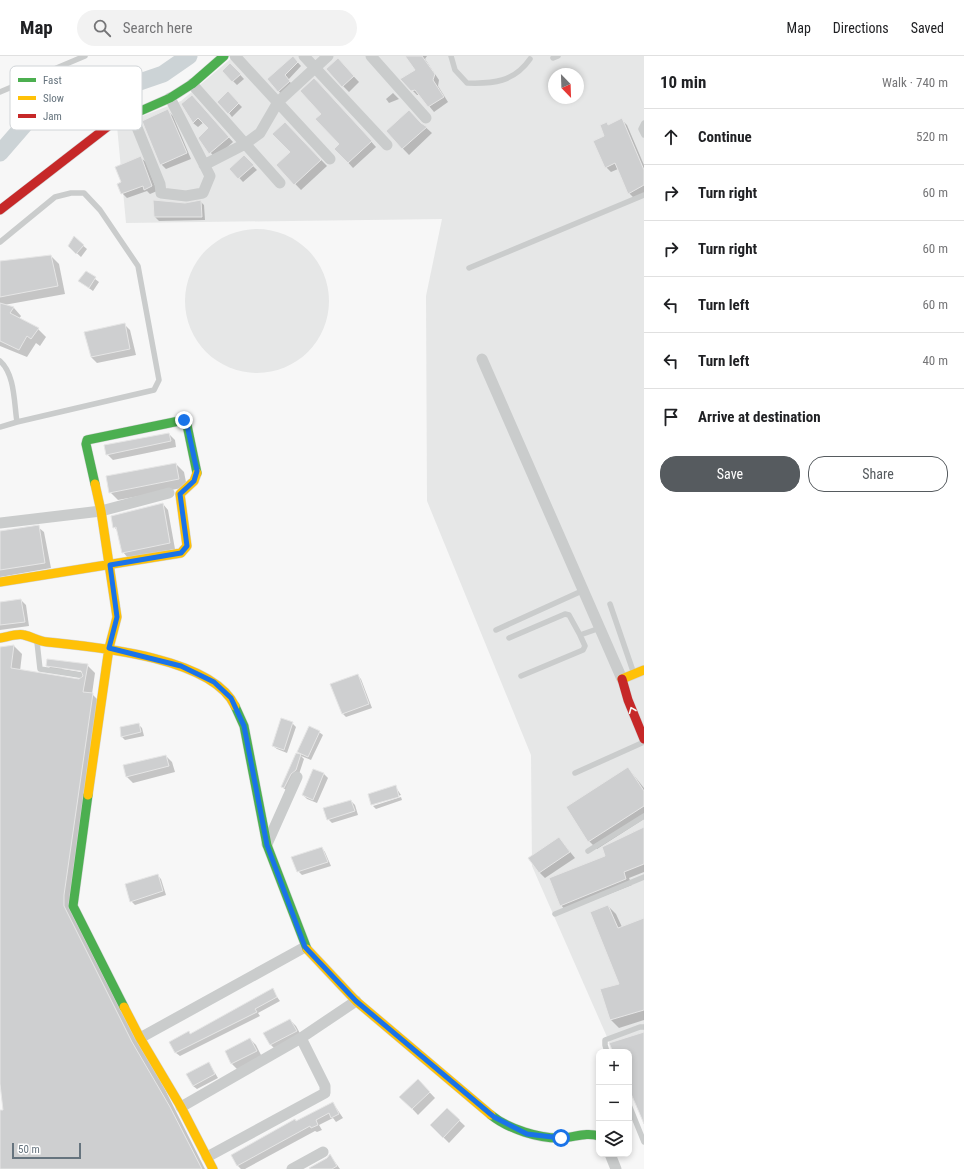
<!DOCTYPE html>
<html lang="en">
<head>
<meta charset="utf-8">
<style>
  :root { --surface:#fff; --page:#f2f2f2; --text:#202124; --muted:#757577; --line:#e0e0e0; --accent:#565b5f }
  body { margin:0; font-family:"Roboto Condensed",sans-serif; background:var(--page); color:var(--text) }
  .controls { position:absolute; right:12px; bottom:12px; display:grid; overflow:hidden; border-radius:8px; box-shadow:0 2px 6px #0003 }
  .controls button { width:36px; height:36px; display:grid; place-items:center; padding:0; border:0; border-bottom:1px solid var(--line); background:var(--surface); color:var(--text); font:20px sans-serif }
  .compass { position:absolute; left:548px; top:12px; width:36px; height:36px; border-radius:50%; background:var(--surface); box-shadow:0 2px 6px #0003; rotate:157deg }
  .scale { position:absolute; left:12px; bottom:10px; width:69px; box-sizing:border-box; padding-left:4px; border:2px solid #66747e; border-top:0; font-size:11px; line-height:14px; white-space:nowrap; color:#66747e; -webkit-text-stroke:3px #fff; paint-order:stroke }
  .stop { position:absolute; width:12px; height:12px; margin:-9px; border:3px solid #1a73e8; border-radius:50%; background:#fff }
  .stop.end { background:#1a73e8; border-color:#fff; box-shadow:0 1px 4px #0008 }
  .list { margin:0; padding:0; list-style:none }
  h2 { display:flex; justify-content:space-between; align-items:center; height:52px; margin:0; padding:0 16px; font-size:17px }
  h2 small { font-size:13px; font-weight:400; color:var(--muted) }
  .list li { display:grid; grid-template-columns:26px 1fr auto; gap:12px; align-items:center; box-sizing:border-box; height:56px; padding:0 16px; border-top:1px solid var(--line) }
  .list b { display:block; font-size:15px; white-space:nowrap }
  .list em { font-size:13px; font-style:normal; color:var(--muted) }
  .actions { display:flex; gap:8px; padding:12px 16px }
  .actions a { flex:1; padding:9px 0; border:1px solid var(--accent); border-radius:16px; text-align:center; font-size:14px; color:var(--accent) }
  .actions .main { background:var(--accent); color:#fff }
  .icon { flex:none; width:22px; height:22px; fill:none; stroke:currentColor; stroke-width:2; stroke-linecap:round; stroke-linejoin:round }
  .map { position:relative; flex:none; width:644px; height:1113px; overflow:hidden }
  header { display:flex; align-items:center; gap:24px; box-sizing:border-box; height:56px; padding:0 20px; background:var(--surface); border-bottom:1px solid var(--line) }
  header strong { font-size:19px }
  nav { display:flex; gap:22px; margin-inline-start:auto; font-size:14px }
  .search { width:280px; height:36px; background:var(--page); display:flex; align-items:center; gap:10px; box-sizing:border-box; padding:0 14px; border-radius:22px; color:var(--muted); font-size:15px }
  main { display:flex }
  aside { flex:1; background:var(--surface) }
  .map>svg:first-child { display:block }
</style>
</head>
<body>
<header>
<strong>Map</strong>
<div class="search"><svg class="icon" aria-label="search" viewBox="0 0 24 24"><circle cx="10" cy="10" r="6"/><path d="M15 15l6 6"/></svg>Search here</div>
<nav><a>Map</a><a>Directions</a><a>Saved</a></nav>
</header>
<main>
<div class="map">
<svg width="644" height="1113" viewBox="0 0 644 1113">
  <rect width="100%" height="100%" fill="#f7f7f7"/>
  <path fill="#e6e7e7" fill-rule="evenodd" d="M234 0H644V1047L629 996 611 990 532 810 531 699 427 445 426 240 442 163 126 167 117 70 181 45ZM554 18H578V42H554Z
    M185 245a72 72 0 1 1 144 0a72 72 0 1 1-144 0Z"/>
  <path fill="#0003" fill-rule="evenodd" d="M406 0H427L425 3 439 24 438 30 448 46 434 56 420 39H417L412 34 416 14Z
    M293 1 301 10 288 24 293 29 282 39 268 23Z
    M230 8 244 23 237 29 223 15Z
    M344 10 359 26 349 36 343 30Z
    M316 24 376 91 353 112 336 93 340 88Z
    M228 37 242 51 232 61 229 57Z
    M393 37 399 43 389 47 386 43Z
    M197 46 233 86 215 102 199 82 209 72 204 66 198 71 193 67Z
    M168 55 173 60 191 103 166 113 161 108Z
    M622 64 627 69 644 109V138L634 142 629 137 618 113 611 116 606 111V67L609 69Z
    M422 68 432 77 409 99 387 76Z
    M291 73 327 110 301 134 277 109 291 96Z
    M244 101 257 114 243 126 231 113Z
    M141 102 146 106 157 135 150 138 147 135 127 142 122 137V126Z
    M154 145 185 148 201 146 204 149 205 164 159 165 155 161Z
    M74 182 87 193 81 201 69 190Z
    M51 200 59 208 65 238 4 249 14 252 21 260 19 263 38 273 46 281 40 290 36 287 27 301 0 290V206Z
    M86 216 99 226 93 235 79 225Z
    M124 268 130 274 136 299 97 307 91 301Z
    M169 378 175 384 176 391 113 404 107 398Z
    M176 408 184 416 187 431 118 444 110 436Z
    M163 448 168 454 175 493 128 502 123 496 118 475 114 471Z
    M38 471 44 476 51 512 0 521V476Z
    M21 544 26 549 29 570 0 574V547Z
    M14 590 22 598 20 615 79 624 82 622 55 617 47 609H87L95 617 92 638 100 646 71 847 205 1113H0V1055H4L0 1021V592ZM62 612 86 615V617L62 613Z
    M357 619 361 623 372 652 346 661 342 657Z
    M292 667 296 671 287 697 277 693 273 690Z
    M138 668 142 672 144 680 125 684 122 681Z
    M319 676 323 679 311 704 301 700 304 703 299 718 286 734 282 731 297 698 301 700 298 696Z
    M166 700 172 706 175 716 133 727 127 721Z
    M628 712 644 732V763L597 793 589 785Z
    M314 714 324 718 328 722 317 747 307 743 303 739Z
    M395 730 401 739 372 749 369 739Z
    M401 741 402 744 376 753 373 750Z
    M351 745 355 749 358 759 332 767 328 763Z
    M644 772V816L629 822 632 829 566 855 561 849 607 801 634 778 633 776Z
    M559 782 575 802 545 822 539 816Z
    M322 792 325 796 331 810 302 819 298 815Z
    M157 819 161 823 166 839 135 849 131 845Z
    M608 850 616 858 622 871 644 863V964L619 972 611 964 620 928Z
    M272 934 280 945 258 957 260 960 180 1000 176 997 170 986 189 976 191 979Z
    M290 964 296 970 302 981 276 994 270 988Z
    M250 983 256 989 262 1001 238 1014 232 1008 226 996Z
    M209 1007 218 1022 197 1033 193 1030Z
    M418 1024 435 1042 418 1059 401 1041Z
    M333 1047 343 1062 336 1066 333 1062 319 1069 322 1074 317 1076 315 1075 245 1113H241L238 1110 232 1099Z
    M447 1053 465 1070 449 1087 431 1069Z
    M330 1099 340 1113H311L327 1103Z"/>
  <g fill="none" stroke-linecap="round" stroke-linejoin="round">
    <path stroke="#ccd3d6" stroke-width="17" d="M0 97 26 67 69 41 101 30 131 29 163 18 189 0"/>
  </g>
  <path fill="#cecfd0" stroke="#e6e6e6" d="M293 0 298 6 285 19 290 25 278 36 267 23Z
    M405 0H422L435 18 433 24 444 41 428 51 415 34 411 35 400 23 415 14Z
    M338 2 354 20 342 31 326 13Z
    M230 7 241 18 232 26 222 15Z
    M314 22 372 85 348 107 334 93 339 88 315 63 321 58 300 35Z
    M228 35 239 47 228 58 217 46Z
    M192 39 229 81 209 98 198 82 208 72 198 62 193 67 181 48Z
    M168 53 187 97 160 109 142 65Z
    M409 54 421 67 427 71 402 93 386 75Z
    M622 62 644 114V129L628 138 615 107 605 112 593 85 604 80 600 69 607 66 608 69Z
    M285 66 321 104 294 129 276 109 290 96 272 78Z
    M244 99 254 109 238 123 229 113Z
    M141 100 152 130 144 134 143 130 121 138 117 128 121 126 115 111Z
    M153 144 185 147 201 144 202 161H154Z
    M74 180 84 189 76 198 68 190Z
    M51 199 58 230 0 241V205Z
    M86 215 96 221 89 232 78 225Z
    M0 247 14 251 10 257 39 272 31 283 27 280 19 294 0 285Z
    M125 267 130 293 91 301 84 276Z
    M169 377 171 385 106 399 104 389Z
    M176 407 179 423 109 437 106 420Z
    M163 447 170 487 122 497 116 471 113 472 111 460Z
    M39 469 45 507 0 514V475Z
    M21 543 25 566 0 569V546Z
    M14 589 11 612 79 623 83 620 81 615 46 610 47 603 88 608 83 636 93 637 64 839V850L132 986 170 1051 202 1113H0V1054H3L0 1028V591Z
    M358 618 369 648 342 658 330 628Z
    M281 662 293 666 284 694 272 690Z
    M139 667 141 676 121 681 120 671Z
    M309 670 320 675 308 701 297 696Z
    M296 697 301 698 296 714 291 718 284 732 281 731Z
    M166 699 169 710 126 721 123 709Z
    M628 711 644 735V750L588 786 566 751Z
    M313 713 324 717 313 744 302 739Z
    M396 729 399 741 371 749 368 738Z
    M351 744 355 755 327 764 323 752Z
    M644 771V808L624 816 626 823 560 850 549 822 605 800 602 791Z
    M559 781 570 796 539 817 528 802Z
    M322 791 328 806 297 816 291 801Z
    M158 818 163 835 130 846 125 828Z
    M608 849 618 872 644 862V954L610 964 600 933 619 928 590 856Z
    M273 932 277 941 255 953 257 956 175 997 169 986 189 975 190 978Z
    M290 963 297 975 270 989 263 977Z
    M644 976V1068L629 1033V996H613L609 987Z
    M250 982 257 995 231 1008 225 995Z
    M209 1006 215 1018 193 1030 186 1018Z
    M418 1023 430 1036 412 1053 399 1041Z
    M333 1046 339 1058 331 1062 329 1057 316 1064 318 1069 311 1072 310 1070 237 1110 231 1099 295 1063 296 1065Z
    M447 1052 460 1064 443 1082 430 1069Z
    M330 1098 337 1110 332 1113H310L309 1112 327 1102Z"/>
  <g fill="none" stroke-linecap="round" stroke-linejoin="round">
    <g stroke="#d3d4d5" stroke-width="10">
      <path id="fast" d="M111 68 170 42 192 28 224 0
        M95 428 86 388 87 384 184 364 187 369 197 417
        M235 650 244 670 267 789 307 893
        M88 739 73 850 124 951
        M491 1059C508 1073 540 1083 562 1082 576 1081 586 1076 599 1080"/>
    </g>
    <g stroke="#d3d4d5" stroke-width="10">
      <path id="slow" d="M0 526 181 497 187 490 180 438 194 425 197 417
        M0 582C7 581 18 577 24 579 33 581 38 585 47 586 96 591 212 601 235 650
        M622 623 644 614
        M88 739 109 592 117 561 101 455 95 428
        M307 893 356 945 491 1059
        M124 951 140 982 181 1051 213 1113"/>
    </g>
    <g stroke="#d3d4d5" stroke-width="10">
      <path id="jam" d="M0 154 111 68
        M622 623 628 644 644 683"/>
    </g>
    <path stroke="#cacccc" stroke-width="5.5" d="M451 0 455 14 467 27C493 28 514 26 530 3
      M553 2 558 0
      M0 36 85 0
      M644 67 641 73 644 79
      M0 186 55 141 71 137H84L100 154 138 210 159 324 154 334 17 366
      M469 212 644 139
      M0 305C15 318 14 347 17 366L0 371
      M610 548 634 618
      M496 574 584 534
      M509 582 565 558 569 559 580 579
      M37 586 40 613 79 619
      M521 620 583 594 585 590 580 579 600 572
      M575 717 644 686
      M588 795 644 760
      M555 858 644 821
      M607 996 605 989V984L640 971H644
      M629 1049 644 1086"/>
    <path stroke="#cacccc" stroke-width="11" d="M235 0 330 103
      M304 0 387 89
      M371 0 426 62
      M192 28 280 127
      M132 59 160 128 161 137 186 140 203 137 210 120 170 42
      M204 109 245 88 260 77 278 46 328 0
      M482 303 622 623
      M0 467 101 455 169 437
      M267 788 297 721
      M140 982 305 891
      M181 1051 301 982 356 945
      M610 1098 616 1113
      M207 1101 325 1037V1030L301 982
      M292 1113 323 1096"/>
    <use href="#fast" stroke="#4caf50" stroke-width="9"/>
    <use href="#slow" stroke="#ffc107" stroke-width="9"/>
    <use href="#jam" stroke="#c62828" stroke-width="9"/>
  </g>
  <defs><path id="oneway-chevron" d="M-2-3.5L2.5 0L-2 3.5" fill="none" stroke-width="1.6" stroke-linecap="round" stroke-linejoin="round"/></defs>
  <use stroke="#f6fbf6" href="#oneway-chevron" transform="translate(632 654) rotate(-112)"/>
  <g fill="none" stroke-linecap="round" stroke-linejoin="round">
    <path stroke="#1a73e8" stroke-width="5" d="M184 364 187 369 197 415 194 425 180 438 187 490 181 497 110 509 117 561 109 592 181 610 214 626 231 642 244 670 267 789 305 891 356 945 494 1061 527 1078 561 1082"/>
  </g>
  <rect x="10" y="10" width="132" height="64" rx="6" fill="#fff" stroke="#d1d5d8" stroke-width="1"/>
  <rect x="18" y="22" width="18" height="4" fill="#4caf50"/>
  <rect x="18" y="40" width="18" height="4" fill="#ffc107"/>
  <rect x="18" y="58" width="18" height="4" fill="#c62828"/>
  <g font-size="11" fill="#66747e">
    <text x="43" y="28">Fast</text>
    <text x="43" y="46">Slow</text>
    <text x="43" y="64">Jam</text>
  </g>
</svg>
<div class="controls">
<button>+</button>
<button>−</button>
<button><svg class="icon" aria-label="layers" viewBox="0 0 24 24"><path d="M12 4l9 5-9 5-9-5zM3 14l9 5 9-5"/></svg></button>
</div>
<svg class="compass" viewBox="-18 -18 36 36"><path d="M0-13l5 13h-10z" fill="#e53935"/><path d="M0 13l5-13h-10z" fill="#757577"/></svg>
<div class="scale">50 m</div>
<div class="stop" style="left:561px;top:1082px"></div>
<div class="stop end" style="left:184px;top:364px"></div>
</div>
<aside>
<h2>10 min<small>Walk · 740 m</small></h2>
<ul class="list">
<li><svg class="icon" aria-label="ahead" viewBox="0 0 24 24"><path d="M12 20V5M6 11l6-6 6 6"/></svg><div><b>Continue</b></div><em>520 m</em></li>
<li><svg class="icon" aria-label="right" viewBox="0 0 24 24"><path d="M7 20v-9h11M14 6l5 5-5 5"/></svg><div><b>Turn right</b></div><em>60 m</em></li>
<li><svg class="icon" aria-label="right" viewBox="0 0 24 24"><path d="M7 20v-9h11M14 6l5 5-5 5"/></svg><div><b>Turn right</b></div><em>60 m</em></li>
<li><svg class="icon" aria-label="left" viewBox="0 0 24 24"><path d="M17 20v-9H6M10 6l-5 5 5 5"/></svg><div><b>Turn left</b></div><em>60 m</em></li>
<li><svg class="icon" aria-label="left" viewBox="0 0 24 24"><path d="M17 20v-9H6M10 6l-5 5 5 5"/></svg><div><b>Turn left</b></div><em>40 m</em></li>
<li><svg class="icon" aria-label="arrive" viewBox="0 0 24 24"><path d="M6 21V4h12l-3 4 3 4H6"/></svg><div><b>Arrive at destination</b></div></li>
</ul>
<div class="actions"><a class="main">Save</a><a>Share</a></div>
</aside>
</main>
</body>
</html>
